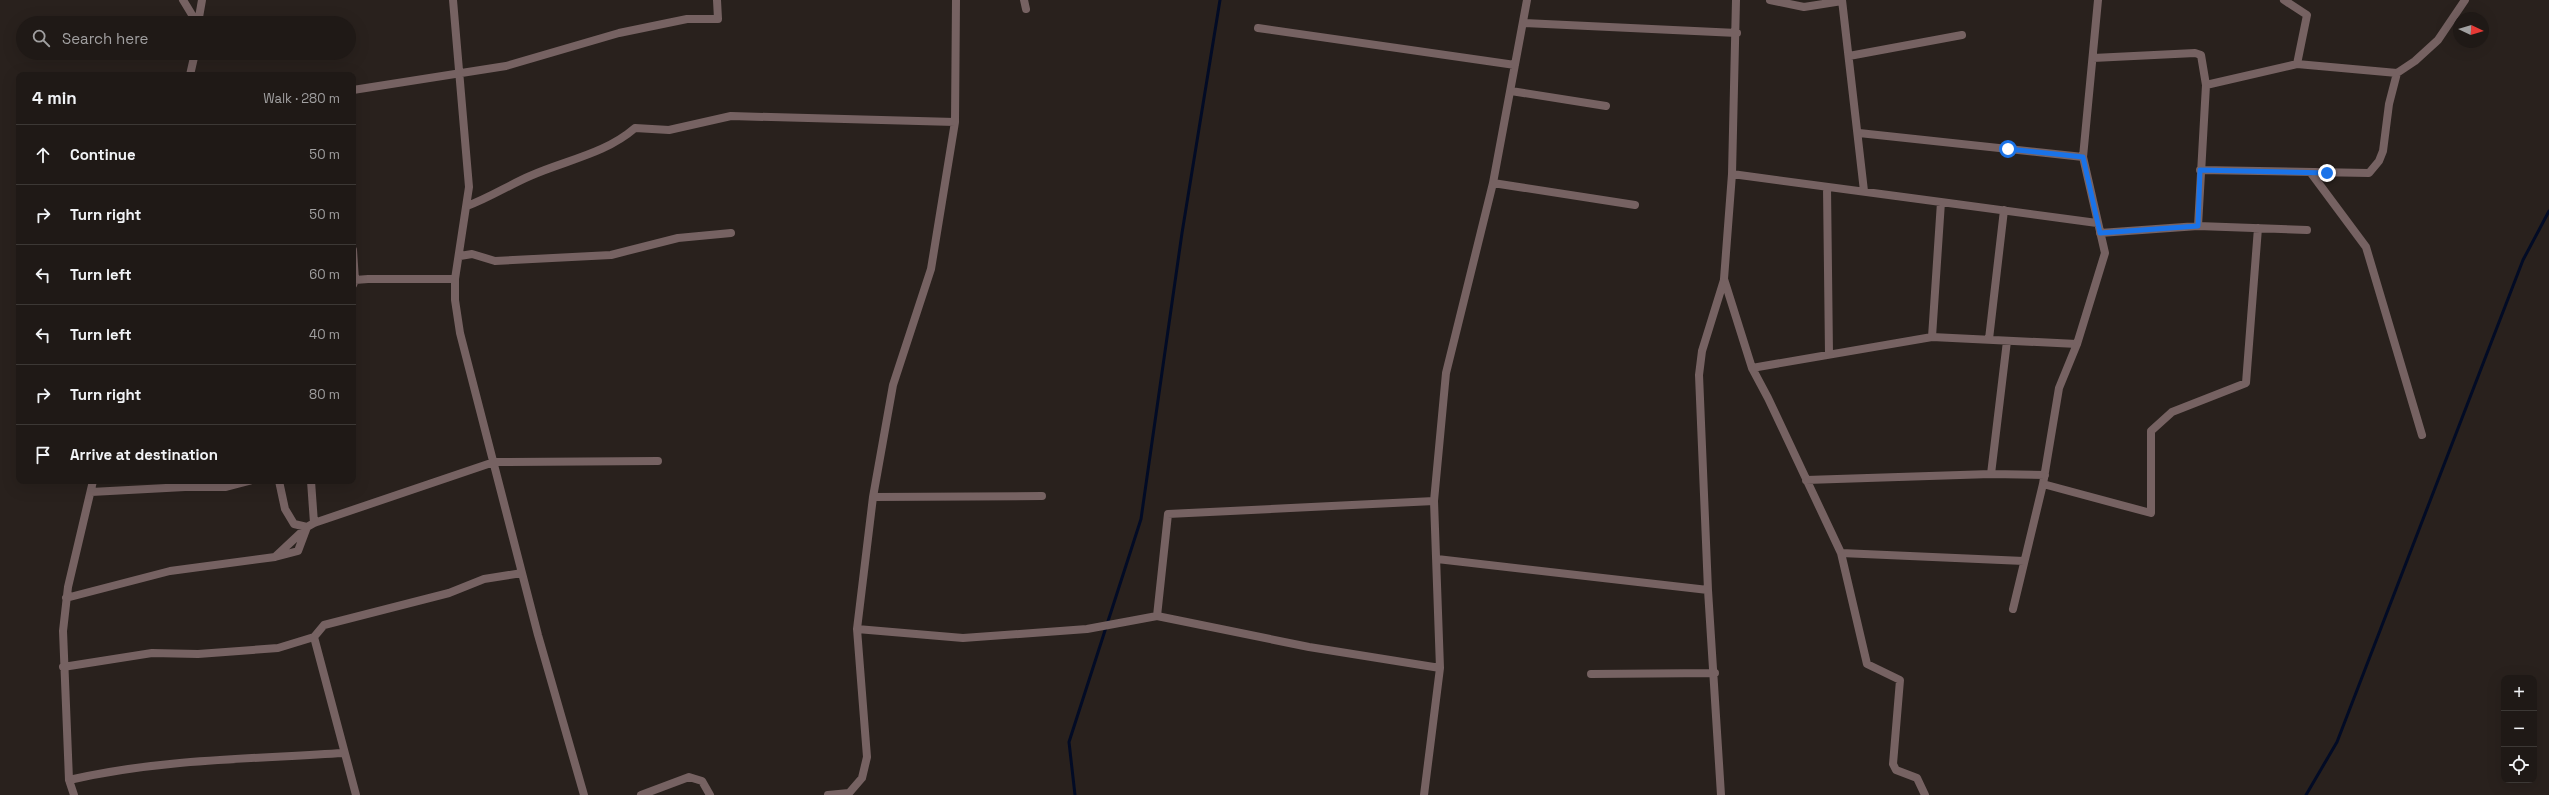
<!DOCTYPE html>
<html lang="en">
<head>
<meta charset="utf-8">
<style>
  :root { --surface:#1f1916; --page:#27221f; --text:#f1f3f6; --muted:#a1a0a1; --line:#3c3835 }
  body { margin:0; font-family:"Space Grotesk",sans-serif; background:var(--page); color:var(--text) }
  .controls { position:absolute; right:12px; bottom:12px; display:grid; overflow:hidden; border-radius:8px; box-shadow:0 4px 16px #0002 }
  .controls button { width:36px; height:36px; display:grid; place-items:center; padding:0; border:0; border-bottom:1px solid var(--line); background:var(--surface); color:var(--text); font:20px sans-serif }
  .compass { position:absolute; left:2453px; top:12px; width:36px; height:36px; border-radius:50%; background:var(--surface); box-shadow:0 4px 16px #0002; rotate:94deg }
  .stop { position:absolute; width:12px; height:12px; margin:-9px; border:3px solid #1a73e8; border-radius:50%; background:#fff }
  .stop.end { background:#1a73e8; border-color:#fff; box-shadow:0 1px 4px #0008 }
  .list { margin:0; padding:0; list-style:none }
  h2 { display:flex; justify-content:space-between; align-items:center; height:52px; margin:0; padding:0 16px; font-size:17px }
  h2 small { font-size:13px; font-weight:400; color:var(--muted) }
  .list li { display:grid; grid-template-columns:26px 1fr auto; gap:12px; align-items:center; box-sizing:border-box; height:60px; padding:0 16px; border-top:1px solid var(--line) }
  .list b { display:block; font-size:15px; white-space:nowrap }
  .list em { font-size:13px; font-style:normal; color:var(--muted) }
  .icon { flex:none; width:22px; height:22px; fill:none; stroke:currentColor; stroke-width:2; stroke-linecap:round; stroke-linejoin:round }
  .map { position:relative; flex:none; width:2549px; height:795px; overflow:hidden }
  .search { position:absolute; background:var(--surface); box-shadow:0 4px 16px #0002; left:16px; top:16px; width:340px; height:44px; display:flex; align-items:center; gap:10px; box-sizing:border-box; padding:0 14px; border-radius:22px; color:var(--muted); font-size:15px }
  .panel { position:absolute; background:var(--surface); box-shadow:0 4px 16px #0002; left:16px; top:72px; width:340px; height:412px; border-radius:8px }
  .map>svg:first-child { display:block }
</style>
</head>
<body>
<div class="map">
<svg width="2549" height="795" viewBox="0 0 2549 795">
  <rect width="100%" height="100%" fill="#29211d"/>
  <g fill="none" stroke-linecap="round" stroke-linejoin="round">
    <path stroke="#020b25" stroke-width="3" d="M1075 795 1069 742 1141 519 1182 233 1220 0
      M2306 795 2337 742 2523 260 2549 211"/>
    <path stroke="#766262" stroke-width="8" d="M183 0 197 23
      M453 0 469 187 455 279V300L460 333 538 635 584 795
      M1024 0 1026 9
      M1736 0 1732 174 1724 279 1752 368 1768 398 1841 553 1867 664 1900 680 1893 764 1896 770 1917 778 1925 795
      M1770 0 1804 7 1842 1
      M1842 0 1864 191
      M2284 0 2307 15 2297 64
      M198 23 202 0
      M1524 23 1737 33
      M1258 28 1515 65
      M1849 56 1962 35
      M2093 58 2195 53 2201 55 2206 85 2198 226
      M190 75 195 53
      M2206 85 2297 64 2397 73 2415 61 2438 40 2465 0
      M353 90 506 66 619 33 687 19H718L717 0
      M1511 91 1606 106
      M1859 133 2083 157
      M2200 170 2369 173 2379 161 2383 151 2389 104 2397 73
      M2311 173 2366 247 2422 435
      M1732 174 1941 202 1932 337 2077 344
      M1493 183 1635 205
      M1827 187 1829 354
      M1941 202 2097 223
      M467 206C489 198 509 185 530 176 566 160 605 154 635 128L669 130 731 116 955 122
      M2100 233 2198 226 2307 230
      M353 250 355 280
      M460 256 472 254 495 261 611 255 678 238 731 233
      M353 285 355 280 368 279H455
      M1989 339 2004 210
      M1752 368 1932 337
      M1991 474 2045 475
      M1806 480 1991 474 2007 341
      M311 481 314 523
      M2043 484 2151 513V431L2172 412 2246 383 2258 228
      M91 492 185 487H226L249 481
      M873 497 1042 496
      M1841 553 2024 561
      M275 557 298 551 307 527 294 524 285 509 279 481
      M1437 559 1708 590
      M66 598 170 571 275 557 307 527 314 523 494 462 658 461
      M2013 609 2043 484 2059 388 2077 344 2105 253 2083 157 2098 0
      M1157 616 1309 647 1440 668
      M857 629 963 638 1087 629 1157 616 1168 514 1434 501
      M314 637 356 795
      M63 667 152 653 198 654 278 648 314 637 324 625 449 593 484 579 522 573
      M1591 674 1715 673
      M69 780C159 759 251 759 343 753
      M74 795 69 780 63 631 68 587 93 481
      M641 795 689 777 702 781 710 795
      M828 795 849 793 862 778 867 757 857 629 873 497 893 385 931 269 955 122 956 0
      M1424 795 1440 668 1434 501 1446 373 1493 183 1527 0
      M1721 795 1708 590 1699 375 1702 351 1724 280"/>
  </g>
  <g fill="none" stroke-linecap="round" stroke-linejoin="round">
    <path stroke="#1a73e8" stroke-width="5" d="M2008 149 2083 157 2100 233 2198 226 2200 170 2327 173"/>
  </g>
</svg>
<div class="controls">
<button>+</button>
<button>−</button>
<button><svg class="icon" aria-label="locate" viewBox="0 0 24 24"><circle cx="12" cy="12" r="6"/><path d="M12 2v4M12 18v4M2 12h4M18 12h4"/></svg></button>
</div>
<svg class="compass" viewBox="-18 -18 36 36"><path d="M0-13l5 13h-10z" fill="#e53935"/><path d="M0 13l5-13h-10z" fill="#a1a0a1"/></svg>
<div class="stop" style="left:2008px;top:149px"></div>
<div class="stop end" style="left:2327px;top:173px"></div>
<div class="search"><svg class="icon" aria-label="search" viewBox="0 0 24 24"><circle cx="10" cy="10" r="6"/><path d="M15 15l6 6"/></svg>Search here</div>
<section class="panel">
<h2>4 min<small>Walk · 280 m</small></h2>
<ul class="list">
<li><svg class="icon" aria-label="ahead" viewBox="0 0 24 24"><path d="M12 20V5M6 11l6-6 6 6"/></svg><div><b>Continue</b></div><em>50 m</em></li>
<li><svg class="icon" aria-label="right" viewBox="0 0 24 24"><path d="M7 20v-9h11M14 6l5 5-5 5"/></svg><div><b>Turn right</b></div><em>50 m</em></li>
<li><svg class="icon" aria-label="left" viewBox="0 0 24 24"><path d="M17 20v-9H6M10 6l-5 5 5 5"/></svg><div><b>Turn left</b></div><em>60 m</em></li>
<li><svg class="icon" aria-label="left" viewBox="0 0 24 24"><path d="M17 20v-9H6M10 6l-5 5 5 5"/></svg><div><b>Turn left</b></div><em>40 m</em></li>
<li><svg class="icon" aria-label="right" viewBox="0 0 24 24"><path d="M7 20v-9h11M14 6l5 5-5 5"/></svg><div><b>Turn right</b></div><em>80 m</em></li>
<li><svg class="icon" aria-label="arrive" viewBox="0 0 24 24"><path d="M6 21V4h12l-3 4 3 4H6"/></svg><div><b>Arrive at destination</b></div></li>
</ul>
</section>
</div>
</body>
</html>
